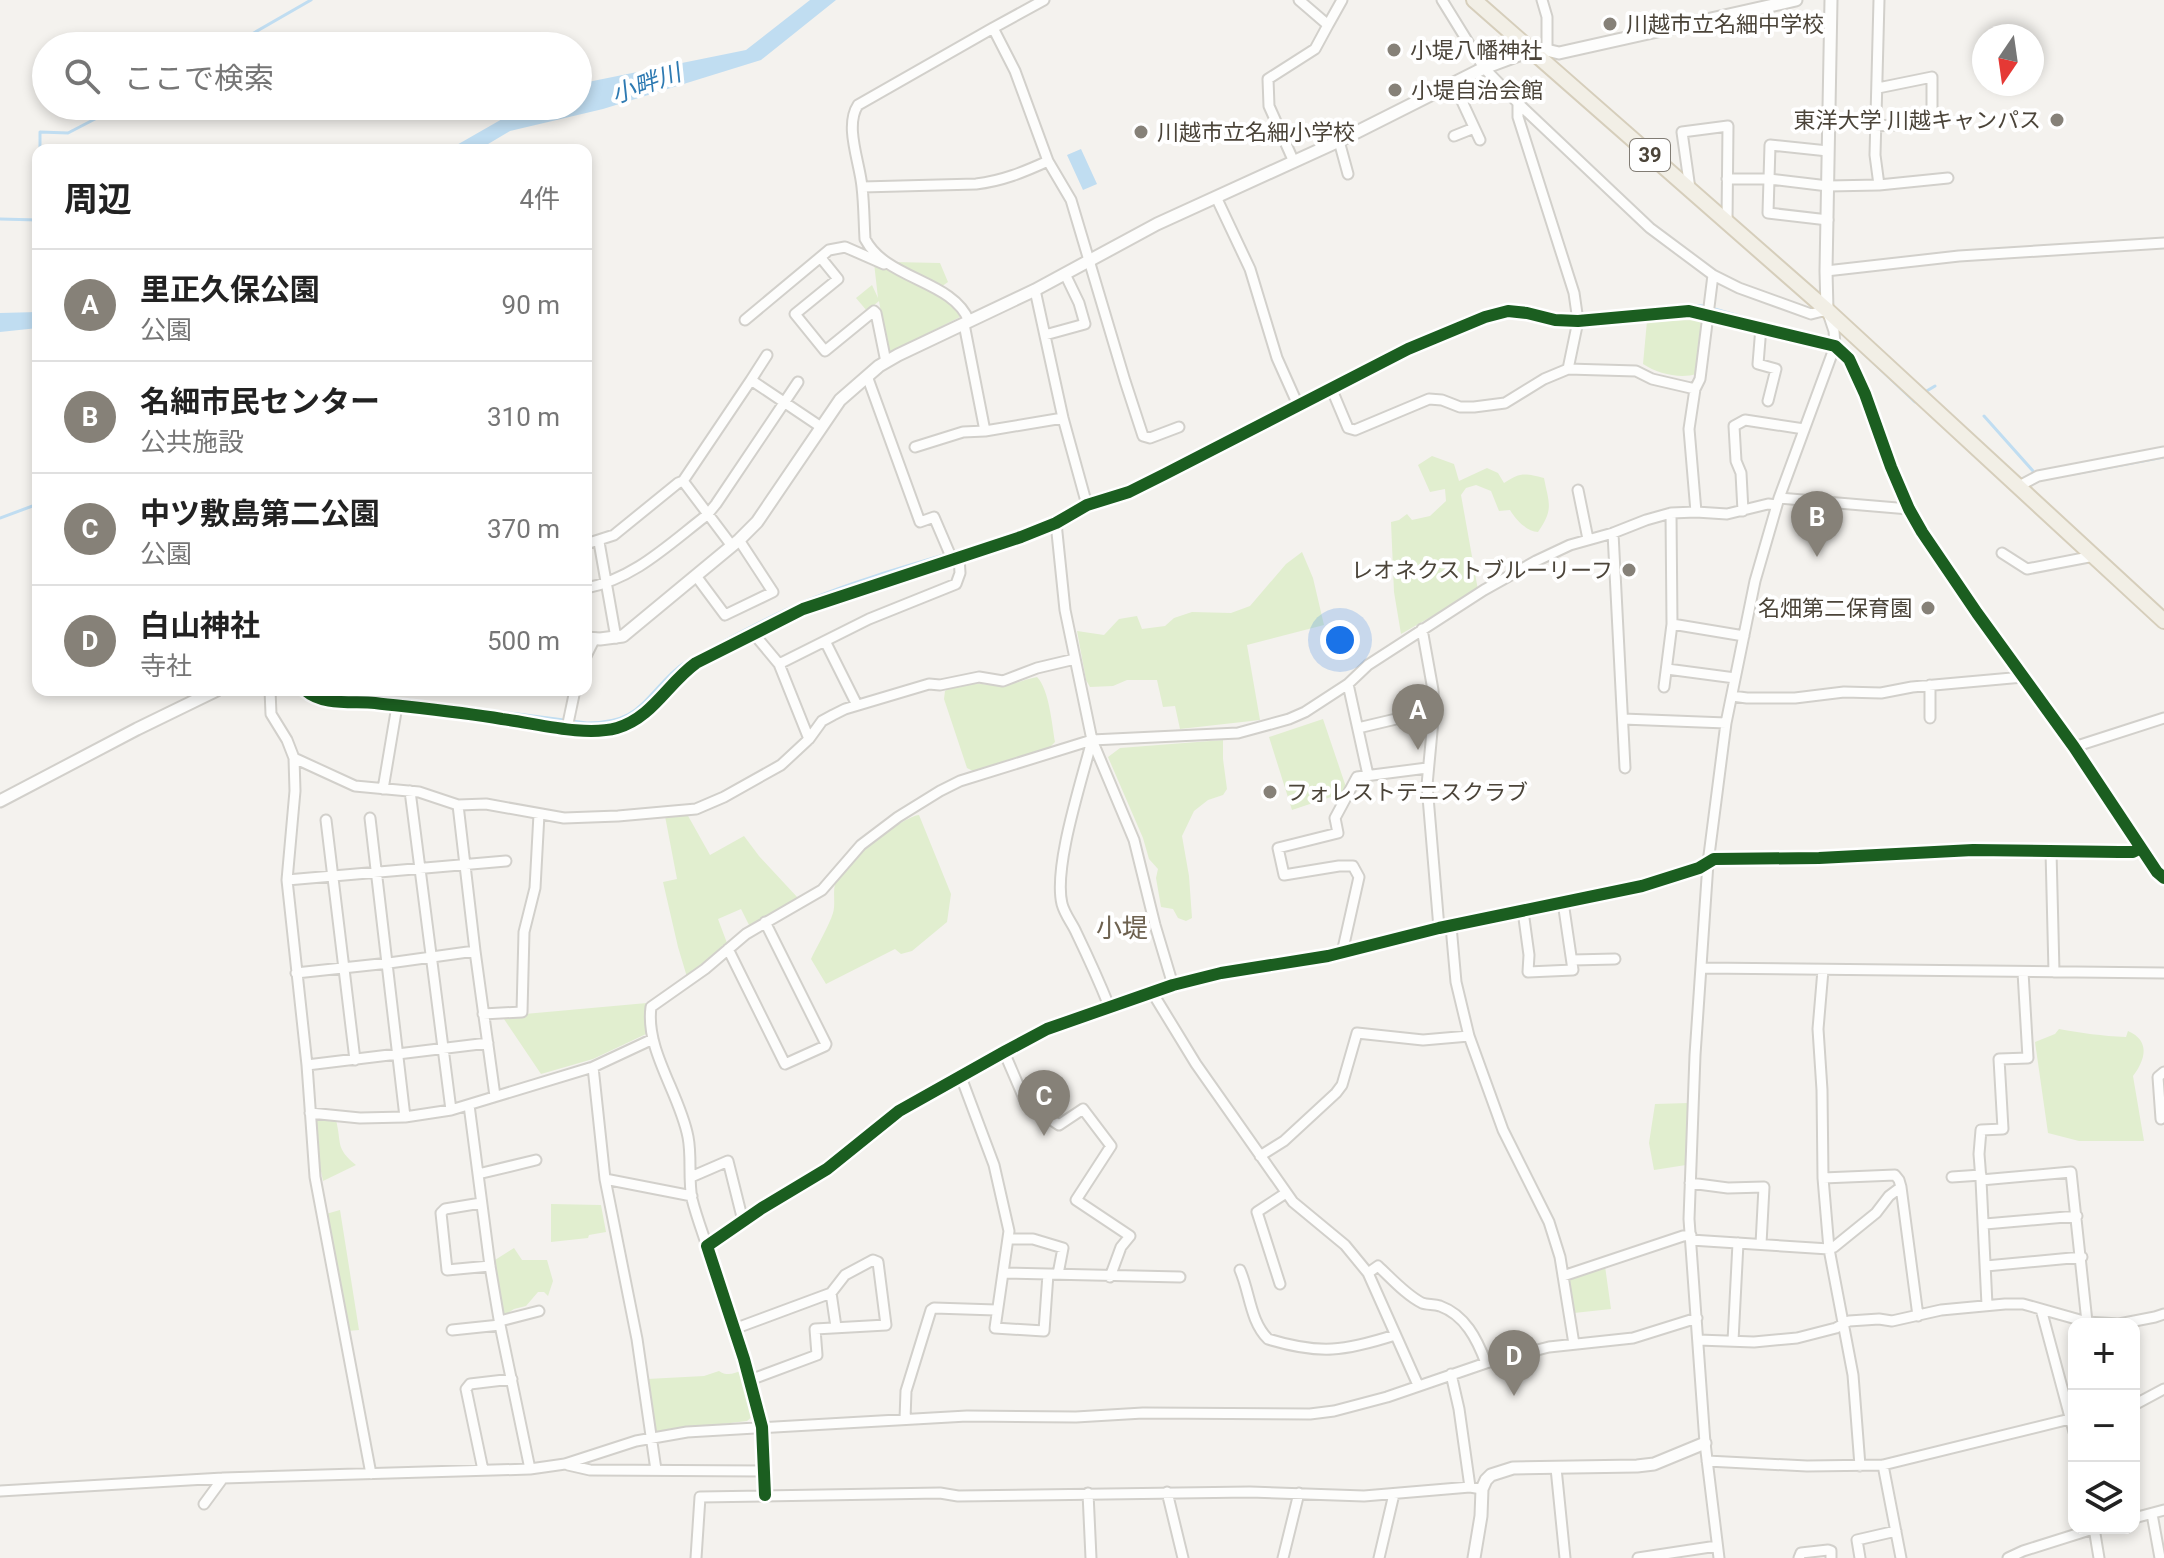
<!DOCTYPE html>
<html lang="ja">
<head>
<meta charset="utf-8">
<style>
  :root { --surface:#fff; --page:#f6f6f6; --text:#222; --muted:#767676; --line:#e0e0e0; --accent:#868178 }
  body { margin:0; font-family:Roboto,"Noto Sans JP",sans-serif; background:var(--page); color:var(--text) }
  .controls { position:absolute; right:24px; bottom:24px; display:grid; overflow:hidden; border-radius:16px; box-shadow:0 4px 12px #0003 }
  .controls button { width:72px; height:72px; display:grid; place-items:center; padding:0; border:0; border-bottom:2px solid var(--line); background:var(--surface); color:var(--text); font:40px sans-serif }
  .compass { position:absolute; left:1972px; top:24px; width:72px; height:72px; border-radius:50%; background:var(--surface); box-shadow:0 4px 12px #0003; rotate:193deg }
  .you { position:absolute; left:1340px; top:640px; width:28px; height:28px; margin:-20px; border:6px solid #fff; border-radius:50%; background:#1a73e8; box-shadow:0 0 0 12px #1a73e833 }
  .badge { display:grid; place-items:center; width:52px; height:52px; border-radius:50%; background:var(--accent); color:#fff; font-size:26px; font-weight:700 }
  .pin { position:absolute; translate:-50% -66px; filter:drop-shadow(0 2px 4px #0008) }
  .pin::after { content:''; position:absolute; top:42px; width:28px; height:24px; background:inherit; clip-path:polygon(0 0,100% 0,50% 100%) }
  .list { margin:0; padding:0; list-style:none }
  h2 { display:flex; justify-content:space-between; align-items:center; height:104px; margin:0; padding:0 32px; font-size:34px }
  h2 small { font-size:26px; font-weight:400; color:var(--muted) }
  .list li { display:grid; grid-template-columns:52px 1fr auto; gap:24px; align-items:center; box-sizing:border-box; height:112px; padding:0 32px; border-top:2px solid var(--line) }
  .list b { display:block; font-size:30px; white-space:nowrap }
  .list p { margin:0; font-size:26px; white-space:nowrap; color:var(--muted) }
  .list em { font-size:26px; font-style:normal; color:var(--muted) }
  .icon { flex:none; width:44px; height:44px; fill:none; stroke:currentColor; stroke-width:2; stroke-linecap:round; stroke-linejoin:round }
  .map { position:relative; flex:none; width:2164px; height:1558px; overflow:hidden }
  .search { position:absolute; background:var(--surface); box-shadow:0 4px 12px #0003; left:32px; top:32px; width:560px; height:88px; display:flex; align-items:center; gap:20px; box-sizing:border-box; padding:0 28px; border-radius:44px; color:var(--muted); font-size:30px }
  .panel { position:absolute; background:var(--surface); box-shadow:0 4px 12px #0003; left:32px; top:144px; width:560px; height:552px; border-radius:16px }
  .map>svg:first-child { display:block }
</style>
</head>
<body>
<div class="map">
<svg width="2164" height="1558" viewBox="0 0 2164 1558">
  <rect width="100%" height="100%" fill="#f4f2ee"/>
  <path fill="#e1eecf" d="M893 262 940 263 948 282 941 287Z
    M874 263C902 277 944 288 960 317L888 353 879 301 867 311 856 298 872 285 878 298Z
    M1701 320 1697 374C1680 379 1658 374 1643 364L1647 321Z
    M1432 456 1454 464 1459 481 1487 468 1498 473 1504 483C1520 472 1525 473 1544 478 1549 504 1554 509 1538 532 1526 531 1516 520 1510 510L1499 511 1491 491 1476 485 1466 488 1461 495 1478 590 1401 634 1394 592 1391 522 1399 520 1407 514 1412 520 1430 516 1446 501 1445 489 1430 492 1418 465Z
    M1302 552 1313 578 1324 625 1247 645 1260 720 1180 729 1175 706 1163 707 1157 680H1127L1113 686 1090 687 1086 680 1077 631 1104 635 1119 619 1137 616 1142 629 1165 626 1174 618 1192 612 1231 613 1250 606 1286 564Z
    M1037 677C1049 689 1052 724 1055 742L1050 747 973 771 967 768 944 699 945 691C970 675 980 688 1004 685 1015 684 1026 679 1037 677Z
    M1323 719 1346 787 1343 793 1292 810 1269 737Z
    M1223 740V759L1227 789 1223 795 1208 800 1194 811 1182 836 1189 876 1192 918 1186 921 1178 918 1173 909 1161 907 1156 878 1158 869 1149 859 1143 838 1108 757 1120 748Z
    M687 814 710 855 744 836 759 856 798 898 749 925 741 909 718 919 727 943 687 977 678 947 663 882 677 879 665 816Z
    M919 815 951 894 947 922 912 951 901 954 895 949 826 984 811 959C817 946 829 926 833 913 836 903 832 891 836 881 843 863 901 817 919 815Z
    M647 1003 648 1031 646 1034 593 1059 541 1074 502 1016Z
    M2059 1029C2081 1033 2102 1036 2126 1037L2128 1031C2151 1041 2145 1060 2133 1076L2144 1141H2079L2048 1133 2035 1042 2055 1034Z
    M1688 1103 1686 1165 1654 1170 1649 1143 1655 1104Z
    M320 1118 336 1120C342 1144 335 1148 356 1165L323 1181 319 1162 316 1121Z
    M551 1204 601 1205 606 1232 589 1235 588 1238 551 1242Z
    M340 1210 359 1330 348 1331 326 1214Z
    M514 1248 522 1260H547L553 1281 548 1296 544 1292H538L526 1306 514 1309 502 1317 495 1260Z
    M1605 1266 1611 1309 1574 1313 1568 1277Z
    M743 1370 754 1415 747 1421 664 1431H656L652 1424 647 1379 704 1376 719 1371C728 1377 734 1373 743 1370Z"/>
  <path fill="#c0ddf1" d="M810 0H836L761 60 603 109 510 131 478 150H448L525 106H578V84L746 50Z
    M1081 149 1097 184 1083 190 1067 155Z
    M38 312V328L0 332V313Z"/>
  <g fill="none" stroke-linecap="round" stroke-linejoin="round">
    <path stroke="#c0ddf1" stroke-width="3" d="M231 46 311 0
      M40 150V132L68 133 120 106
      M0 219 38 220
      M1440 331C1468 317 1497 303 1529 308 1545 310 1560 316 1577 316 1614 316 1652 309 1688 305L1704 306 1757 321
      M1861 351 1915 402 1917 401
      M1333 383 1401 348
      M1925 392 1935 386
      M1984 416 2033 471
      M2073 474 2164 457
      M1148 478 1294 403
      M1111 493 1137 483
      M0 518 38 504
      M321 690 342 696 408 700 587 723C636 723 640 704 672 673 683 662 698 655 713 647 743 631 774 614 806 601 879 571 957 553 1032 528"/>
    <g stroke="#d2d0cb" stroke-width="13">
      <path id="minor" d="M1044 0 993 28 1015 71 1048 161 1071 200 1125 381 1143 436 1150 438 1179 427
        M1442 0 1484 68 1521 106 1650 228 1713 275 1739 288 1811 314 1827 310 1834 331 1835 346 1779 498 1755 581 1726 723 1708 863 1695 1055 1689 1219 1705 1443 1719 1558
        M1542 0 1547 17V50
        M1879 0 1875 155 1879 185
        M1328 25 1342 0
        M1454 84 1480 140
        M1875 126 1894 125 1932 114V77L1878 88
        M1454 136 1474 128
        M1339 141 1348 174
        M1294 162 1269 106 1268 79 1315 49 1328 25 1299 0
        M1727 179H1769L1828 186 1879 185 1948 178
        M862 187 976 184C1002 181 1024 172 1048 161
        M1690 189 1682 132 1728 126 1727 222
        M1216 197 1250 269 1277 358 1298 405
        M1828 220 1768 213 1770 145 1828 151
        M821 258 838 279 795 314 825 351 874 311 876 313 886 362
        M1826 271 1959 256 2164 243
        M1035 290 1063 418 1087 505
        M745 320 829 250 845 247 884 264
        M969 321C953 280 886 280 865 239 864 222 864 204 862 187 860 163 844 126 858 105L993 28
        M964 324 985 431
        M1761 327 1758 364 1776 369 1768 401
        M1045 335 1085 324 1079 303 1065 274
        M1568 369 1636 371 1652 379 1695 389 1700 379 1713 275
        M867 376 920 522 934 517 952 559
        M751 380 767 355
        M1695 389 1689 429 1696 512
        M1332 390 1348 428 1355 430 1429 399 1442 400 1460 407H1474L1505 403 1544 379 1568 369 1578 321 1574 293 1518 117V103
        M915 447 963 432 985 431 1063 418
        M683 481 732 546
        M2019 486 2038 476 2164 452
        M1578 490 1588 539
        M1779 498 1909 509
        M1743 511 1741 473 1736 461 1734 426 1745 420 1804 429
        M1056 523 1065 610 1092 740 1134 840 1155 925 1173 985
        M1613 533 1625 768
        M599 542 616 638
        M586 544 614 535 678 483 683 481 751 380 821 427
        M2002 553 2027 569 2094 556
        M696 576 725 615 773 592 739 540
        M586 588C634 579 669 544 707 515L716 504 798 382
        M1672 624 1744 636
        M1422 629 1433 690 1434 710 1427 785 1439 928
        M754 634 779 664 809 739
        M825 641 857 705
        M586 656 595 638
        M779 664 869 619 956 584 960 573 959 556
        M1667 669 1735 678
        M1348 684 1368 775
        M1930 685V718
        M1664 687 1672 624 1671 513
        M270 690 271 714 287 740 294 758 295 791 287 880 307 1065 315 1177 371 1474
        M305 690C323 706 352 701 375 703 418 708 460 712 502 719 535 723 584 737 617 728 652 718 668 683 696 663L803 609 1021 537 1056 523 1087 505 1129 492 1165 474 1408 349 1485 317 1508 311 1527 313 1555 320 1578 321 1689 311 1835 346 1849 359 1865 394 1891 467 1909 509 1922 532 1977 613 2074 747 2157 872 2164 878
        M1732 696 1747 698H1795L1844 692 1881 693 1912 687 2023 677
        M1623 719 1726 723
        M567 728 575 690
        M1358 728 1434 710
        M1092 740C1082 780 1053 867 1062 904 1065 915 1072 923 1076 932 1088 957 1099 981 1109 1006
        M2074 747 2164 718
        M294 758 355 786 419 792 458 805 486 804 564 818 618 816 696 809 724 797 781 765 809 739 822 721 833 715 845 709 929 684 940 685 979 677 1003 681 1037 668 1075 659
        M383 789 397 706
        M410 791 451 1110
        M458 805 475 951 495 1096
        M370 818 405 1117
        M326 820 355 1060
        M2051 851 2054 972
        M287 880 506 861
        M1523 911 1529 955 1528 972 1573 970 1563 902
        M1451 926 1456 982 1469 1036 1503 1130 1549 1222 1560 1257 1574 1344
        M728 949 785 1064 825 1046 826 1044 765 922
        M1342 953 1359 877 1353 866H1339L1284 875 1278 848 1338 833 1335 818 1357 777 1427 768
        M1572 960 1615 959
        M1701 968 2164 973
        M1823 970 1818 1029 1822 1090 1823 1178 1829 1249 1853 1375 1860 1466
        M296 973 389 963 475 951
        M1152 992 1196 1064 1293 1202 1345 1245 1368 1273 1418 1385
        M483 1014 522 1012 524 932 535 888 539 814
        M1004 1052 1026 1103 1059 1125 1083 1109 1111 1146 1076 1200 1130 1236 1121 1247 1110 1277
        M307 1065 488 1043
        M593 1067 605 1179 637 1339 656 1470
        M961 1077 994 1165 1009 1231 995 1328 1044 1331 1048 1274
        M469 1105 490 1266 500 1325 530 1469
        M310 1113 360 1118 405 1117 451 1110 593 1067 653 1039
        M2161 1119 2158 1077 2164 1072
        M1260 1156 1284 1141 1336 1093 1342 1085 1357 1033 1423 1040 1469 1036
        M478 1174 536 1160
        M691 1177 728 1161 743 1221
        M1952 1177 1981 1175
        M1823 1178 1895 1175 1899 1180 1901 1187
        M605 1179 692 1196
        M1981 1180 1979 1154 1981 1130 2003 1129 1999 1059 2028 1058 2023 972
        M1690 1183 1728 1188 1764 1187 1761 1244
        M481 1203 445 1209 441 1213 447 1270 490 1266
        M1985 1224 2077 1216
        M1008 1239H1033L1063 1248 1058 1274
        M1691 1240 1829 1249 1834 1247 1876 1213 1889 1196 1901 1187 1918 1316
        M707 1246C702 1231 696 1215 692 1199 688 1179 692 1157 688 1137 680 1094 645 1050 651 1007L705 969 746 934 822 890 861 845 898 817 940 791 960 781 1092 740 1238 733 1289 719 1305 712 1348 684 1368 665 1484 590 1536 561 1570 545 1613 533 1646 520 1671 513 1696 512 1727 514 1768 504 1777 505
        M1986 1266 2082 1257
        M1240 1270C1250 1293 1250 1321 1268 1339 1320 1355 1345 1351 1395 1335
        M1004 1273 1180 1277
        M1368 1273 1378 1266C1391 1278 1406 1295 1422 1303 1427 1305 1434 1304 1440 1306 1465 1315 1477 1339 1486 1363
        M1563 1276 1683 1236 1691 1235
        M1280 1284 1257 1212 1286 1193
        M831 1293 836 1327
        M1987 1305 1981 1180 2071 1172 2087 1322
        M2041 1309 2074 1432
        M500 1321 539 1311
        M2119 1324 2155 1317 2164 1314
        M734 1329 831 1293 845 1275 873 1260 878 1262 886 1325 815 1329 817 1355 750 1380
        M452 1330 500 1325
        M1698 1340 1754 1342 1797 1338 1836 1328 1849 1321 1879 1319 1892 1321 1941 1310 2005 1304H2023L2087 1322 2119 1324
        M1733 1341 1738 1243
        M1451 1374 1459 1409 1470 1487
        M2134 1405 2164 1389
        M905 1419 906 1391 931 1310 934 1308 996 1310
        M1707 1461 1807 1466 1883 1465 2074 1418
        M568 1465 590 1470 764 1471
        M1883 1465 1901 1558
        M1556 1468 1565 1558
        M483 1470 466 1389 470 1384 512 1379
        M0 1491 223 1478 530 1469 565 1464 636 1441 687 1432 967 1416 1076 1417 1143 1413 1310 1414 1334 1411 1387 1397 1486 1363 1549 1347 1633 1338 1697 1318
        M1167 1492 1183 1558
        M1088 1493 1091 1558
        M765 1495 762 1427 744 1359 707 1246 762 1208 827 1169 899 1111 1004 1052 1047 1029 1173 985 1221 973 1328 956 1439 928 1642 886 1699 868 1714 859 1819 858 1973 850 2119 852H2133L2141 848
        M204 1504 223 1478
        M2152 1514 2160 1558
        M2134 1518 2164 1510
        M2094 1528 2099 1558
        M696 1558 700 1497 940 1493 958 1496 1250 1492 1364 1496 1470 1487 1482 1489
        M1283 1558 1299 1493
        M1379 1558 1394 1494
        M1638 1558 1717 1546
        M1799 1558 1801 1553 1828 1550 1831 1551V1558
        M1860 1558 1857 1540 1896 1531
        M2008 1558 2023 1551 2096 1528"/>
    </g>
    <g stroke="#d2d0cb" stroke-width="15">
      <path id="tertiary" d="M1827 310 1826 271 1831 0
        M586 638 600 639 623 636 739 540 757 522 840 400 879 366 898 355 1035 290 1157 224 1339 141 1484 68 1530 51 1542 49 1559 53 1796 0
        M0 801 137 729 217 690
        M1474 1558 1481 1516 1482 1489 1486 1480 1491 1475 1513 1468 1637 1466 1654 1464 1705 1443"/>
    </g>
    <g stroke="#d6cebb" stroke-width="18">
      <path id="primary" d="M1474 0 1827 310 2164 621"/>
    </g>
    <use href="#minor" stroke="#fdfdfc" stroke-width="9"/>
    <use href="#tertiary" stroke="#fdfdfc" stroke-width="11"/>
    <use href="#primary" stroke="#f2efe6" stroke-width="14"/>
    <g stroke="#fff" stroke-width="17">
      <path id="cycleway" d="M305 690C323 706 352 701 375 703 418 708 460 712 502 719 535 723 584 737 617 728 652 718 668 683 696 663L803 609 1021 537 1056 523 1087 505 1129 492 1165 474 1408 349 1485 317 1508 311 1527 313 1555 320 1578 321 1689 311 1835 346 1849 359 1865 394 1891 467 1909 509 1922 532 1977 613 2074 747 2157 872 2164 878
        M765 1495 762 1427 744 1359 707 1246 762 1208 827 1169 899 1111 1004 1052 1047 1029 1173 985 1221 973 1328 956 1439 928 1642 886 1699 868 1714 859 1819 858 1973 850 2119 852H2133L2141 848"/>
    </g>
    <use href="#cycleway" stroke="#1b5e20" stroke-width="12"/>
  </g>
  <g fill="#868178" stroke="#fff" stroke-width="3">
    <circle cx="1610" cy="24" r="8"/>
    <circle cx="1394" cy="50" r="8"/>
    <circle cx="1395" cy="90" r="8"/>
    <circle cx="2057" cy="120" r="8"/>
    <circle cx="1141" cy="132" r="8"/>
    <circle cx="1629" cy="570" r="8"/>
    <circle cx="1928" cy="608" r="8"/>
    <circle cx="1270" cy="792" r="8"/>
  </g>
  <g text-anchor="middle" stroke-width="8" stroke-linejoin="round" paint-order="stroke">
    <rect fill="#fff" stroke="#817c74" stroke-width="2" x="1630" y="139" width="40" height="32" rx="6"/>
    <g font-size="20" font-weight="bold" fill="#4b4439">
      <text x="1650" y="162">39</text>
    </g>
    <g font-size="22" fill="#4b4439" stroke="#fff" text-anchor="start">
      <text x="1626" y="32">川越市立名細中学校</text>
      <text x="1410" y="58">小堤八幡神社</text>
      <text x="1411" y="98">小堤自治会館</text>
      <text x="2041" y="128" text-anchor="end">東洋大学 川越キャンパス</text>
      <text x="1157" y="140">川越市立名細小学校</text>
      <text x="1613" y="578" text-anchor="end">レオネクストブルーリーフ</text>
      <text x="1912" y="616" text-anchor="end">名畑第二保育園</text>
      <text x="1286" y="800">フォレストテニスクラブ</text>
    </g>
    <g font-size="24" font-style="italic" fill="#2e7ab2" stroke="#fff">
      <text transform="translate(646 84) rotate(-20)" y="8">小畔川</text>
    </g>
    <g font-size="26" fill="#6e6250" stroke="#fff">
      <text x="1122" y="937">小堤</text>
    </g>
  </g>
</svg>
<div class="controls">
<button>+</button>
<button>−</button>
<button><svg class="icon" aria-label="layers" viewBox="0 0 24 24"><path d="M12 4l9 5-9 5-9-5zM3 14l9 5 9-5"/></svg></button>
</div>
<svg class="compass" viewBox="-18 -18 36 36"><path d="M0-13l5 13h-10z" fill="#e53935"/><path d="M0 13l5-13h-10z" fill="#767676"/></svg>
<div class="you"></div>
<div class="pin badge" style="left:1418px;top:750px">A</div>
<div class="pin badge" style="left:1817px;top:557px">B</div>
<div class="pin badge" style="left:1044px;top:1136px">C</div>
<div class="pin badge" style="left:1514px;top:1396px">D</div>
<div class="search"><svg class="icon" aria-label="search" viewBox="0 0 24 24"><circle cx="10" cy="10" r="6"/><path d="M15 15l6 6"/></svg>ここで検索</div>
<section class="panel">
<h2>周辺<small>4件</small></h2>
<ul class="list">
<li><span class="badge">A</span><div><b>里正久保公園</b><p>公園</p></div><em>90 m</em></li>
<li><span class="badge">B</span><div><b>名細市民センター</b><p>公共施設</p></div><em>310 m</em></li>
<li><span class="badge">C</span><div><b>中ツ敷島第二公園</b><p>公園</p></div><em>370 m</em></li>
<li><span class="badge">D</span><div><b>白山神社</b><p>寺社</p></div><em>500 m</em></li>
</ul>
</section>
</div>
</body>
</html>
